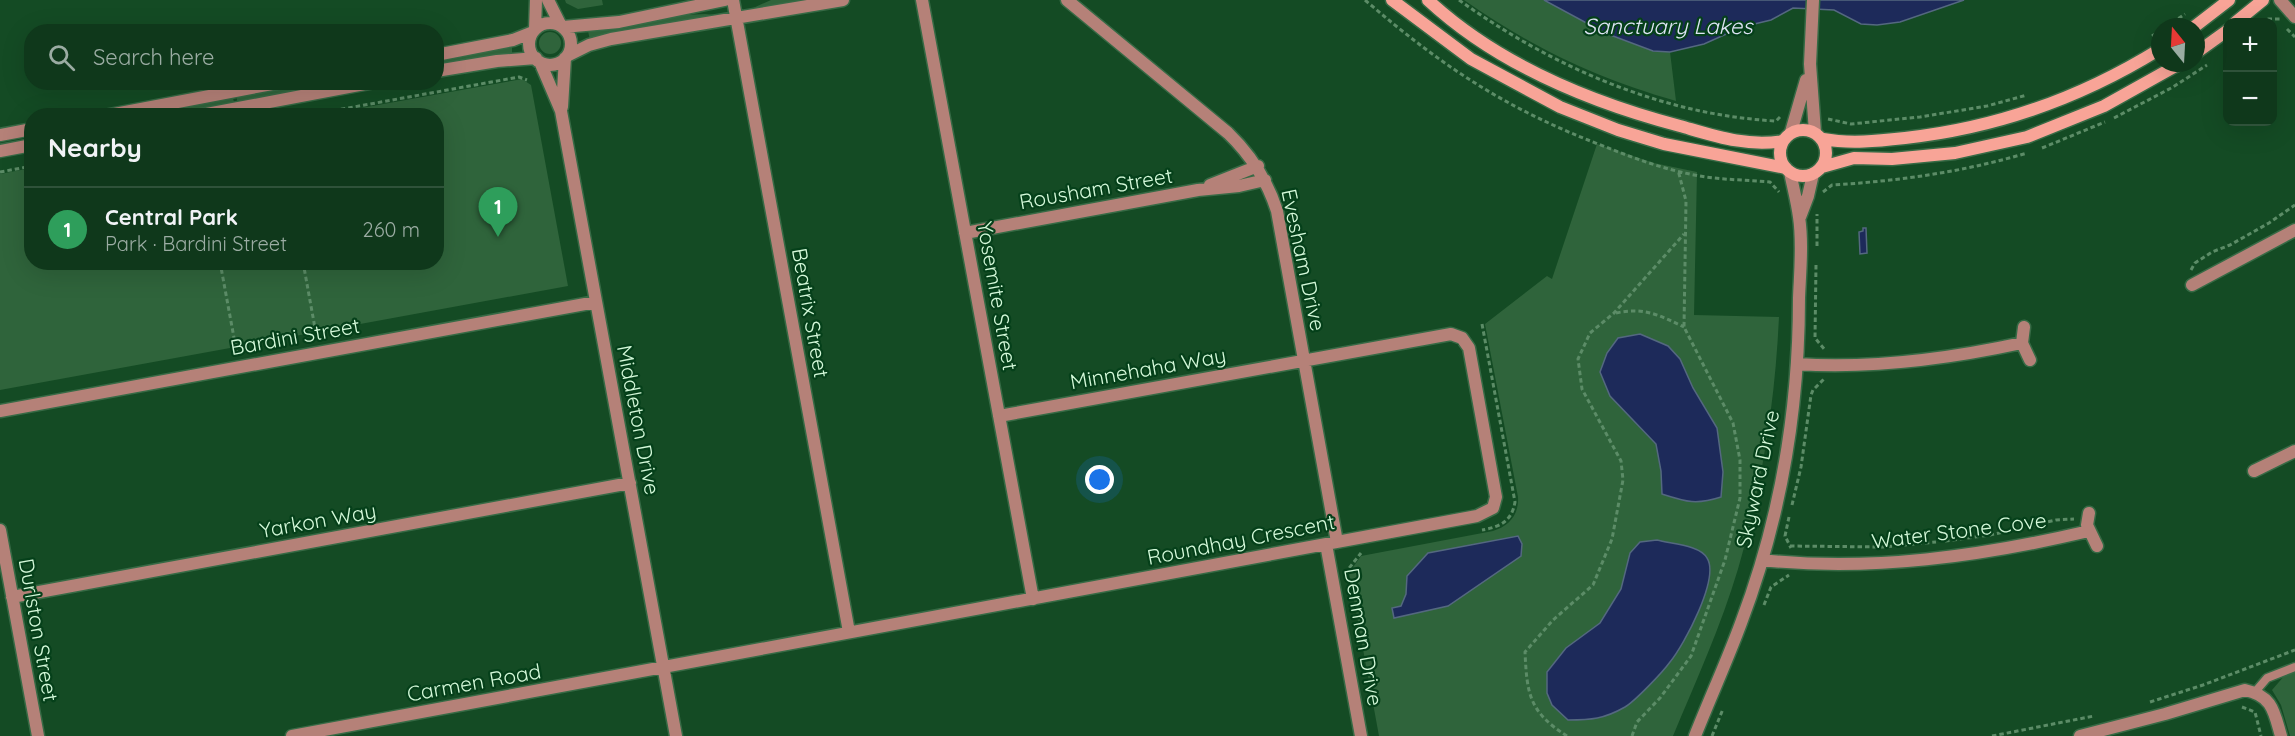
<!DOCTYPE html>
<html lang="en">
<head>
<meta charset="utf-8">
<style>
  :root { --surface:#0f381b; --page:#183f24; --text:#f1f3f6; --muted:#9baca3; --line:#2f523a; --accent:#95b2f1 }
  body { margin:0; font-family:Quicksand,sans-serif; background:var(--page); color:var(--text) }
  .controls { position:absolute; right:18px; top:18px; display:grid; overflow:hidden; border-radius:12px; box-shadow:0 6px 24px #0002 }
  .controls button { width:54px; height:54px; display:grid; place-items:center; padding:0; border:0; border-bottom:2px solid var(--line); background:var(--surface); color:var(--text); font:30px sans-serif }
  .compass { position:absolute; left:2151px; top:18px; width:54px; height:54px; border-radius:50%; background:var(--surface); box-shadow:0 6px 24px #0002; rotate:342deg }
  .you { position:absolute; left:1100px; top:480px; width:21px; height:21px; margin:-15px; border:4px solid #fff; border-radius:50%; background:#1a73e8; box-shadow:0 0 0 9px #1a73e833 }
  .badge { display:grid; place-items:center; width:39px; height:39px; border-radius:50%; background:var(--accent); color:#fff; font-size:20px; font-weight:700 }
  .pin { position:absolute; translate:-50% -50px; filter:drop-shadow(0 2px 3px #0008) }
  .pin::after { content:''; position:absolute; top:32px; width:21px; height:18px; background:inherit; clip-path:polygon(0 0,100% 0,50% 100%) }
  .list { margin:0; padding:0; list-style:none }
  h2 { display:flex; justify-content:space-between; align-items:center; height:78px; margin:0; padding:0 24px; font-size:26px }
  h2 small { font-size:20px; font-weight:400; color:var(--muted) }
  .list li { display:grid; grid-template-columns:39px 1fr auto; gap:18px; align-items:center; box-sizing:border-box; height:84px; padding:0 24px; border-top:2px solid var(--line) }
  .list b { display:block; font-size:22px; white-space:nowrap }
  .list p { margin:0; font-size:20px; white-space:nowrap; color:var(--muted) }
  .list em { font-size:20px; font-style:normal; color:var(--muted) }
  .icon { flex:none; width:33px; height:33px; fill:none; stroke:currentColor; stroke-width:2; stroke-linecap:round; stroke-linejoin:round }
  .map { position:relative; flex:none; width:2295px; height:736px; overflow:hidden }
  .search { position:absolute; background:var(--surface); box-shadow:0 6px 24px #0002; left:24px; top:24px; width:420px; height:66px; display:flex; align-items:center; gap:15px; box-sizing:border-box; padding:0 21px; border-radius:24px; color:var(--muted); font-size:22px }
  .panel { position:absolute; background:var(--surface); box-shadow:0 6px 24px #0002; left:24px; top:108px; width:420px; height:162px; border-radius:24px }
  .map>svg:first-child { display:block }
</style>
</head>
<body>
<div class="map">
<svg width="2295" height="736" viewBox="0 0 2295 736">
  <rect width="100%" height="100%" fill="#144b24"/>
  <path fill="#2f643b" d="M565 0H602L603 5 578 9 566 3Z
    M771 0H803L753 8Z
    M1464 0H1544L1605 33 1653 51 1670 52 1676 101C1595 78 1533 48 1464 0Z
    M705 14 715 15 590 40 588 31 685 15Z
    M539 43a11 11 0 1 1 22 0a11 11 0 1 1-22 0Z
    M512 46V53L437 66V59Z
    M522 79 531 85 568 286 0 390V174L31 168 32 262H436V116L322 115Z
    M311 83H348L237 101V96Z
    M230 97 233 98 234 102 230 104 170 115 132 116Z
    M1597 144 1654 163 1697 172 1694 315 1779 317C1775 403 1762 486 1738 569 1721 626 1696 681 1673 736H1379L1349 573 1361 556 1493 531C1509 526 1519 515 1518 497L1485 324 1547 276 1552 279Z
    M2295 670V736H2290L2281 705 2272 690 2285 675Z"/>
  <path fill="#1d2a5a" stroke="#546880" stroke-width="1.5" d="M1544 0H1964L1900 22 1877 25 1861 24 1834 10 1793 8 1771 20 1742 27 1704 44 1670 52 1653 51 1605 33Z
    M1863 228H1866L1867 253 1860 254 1859 232 1863 231Z
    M1640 334 1668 346 1680 359 1693 388 1717 428 1723 472 1721 497C1696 505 1687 502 1662 494L1661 471 1656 444 1610 396 1600 372 1607 353 1618 338Z
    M1518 536 1522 544 1521 556 1448 606 1394 618 1392 608 1401 606 1406 594 1407 576 1428 553Z
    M1657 540C1672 544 1700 545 1707 558 1720 578 1684 645 1670 662 1662 673 1635 701 1625 707 1604 719 1591 720 1568 720L1552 705 1547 693V672L1566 648 1600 623 1621 589 1630 553 1640 542Z"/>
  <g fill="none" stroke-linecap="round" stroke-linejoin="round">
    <g stroke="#376a45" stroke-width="11">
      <path id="lane" d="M2255 692 2267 678 2295 667"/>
    </g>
    <g stroke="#376a45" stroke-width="15">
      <path id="street" d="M548 0 561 26
        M733 0 849 632
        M922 0 1033 599
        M1067 0 1228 133C1252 156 1267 180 1277 211L1337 542
        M1813 0 1810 64 1815 132
        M2280 0 2295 17
        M529 44a21 21 0 1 1 42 0a21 21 0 1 1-42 0Z
        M563 27 619 22 725 0
        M535 29 536 0
        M436 55 513 40 533 32
        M567 56 589 45 611 39 843 0
        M540 62 561 111 676 736
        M436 71 497 61 536 58
        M562 107 565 58
        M104 116 283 82
        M196 116 375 82
        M1791 132 1806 80
        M0 135 32 129
        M0 151 32 145
        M1210 185 1258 166
        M1800 217 1808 196 1813 174
        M965 233 1198 190 1239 186 1265 180
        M2192 285 2295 230
        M2024 327 2022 343 2030 360
        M1797 364C1873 369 1948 359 2022 343
        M0 411 596 302
        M2254 471 2295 451
        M2089 513 2087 525 2097 546
        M0 530 38 736
        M1326 544 1361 736
        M1762 560C1871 572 1982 556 2089 531
        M12 597 630 483
        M292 736 1477 516 1493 508 1496 497 1469 348 1462 338 1451 334 999 416
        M1695 736C1710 698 1727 661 1741 623 1780 520 1799 408 1799 298 1800 272 1803 243 1799 217 1797 202 1793 187 1790 172
        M2080 736 2165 714 2245 690C2273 696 2274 712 2281 736"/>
    </g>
    <g stroke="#376a45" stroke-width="15">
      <path id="secondary" d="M1392 0 1471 59 1560 107 1618 130 1664 144 1786 168
        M1428 0C1498 65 1589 102 1680 126 1715 136 1746 147 1783 141
        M2236 22 2263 0
        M2194 27 2229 0
        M2196 53 2228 30
        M1780 153a23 23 0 1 1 46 0a23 23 0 1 1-46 0Z
        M1823 139C1850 144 1878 141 1905 138 1997 128 2081 98 2160 49
        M1822 167 1854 158 1892 159 1955 153 2027 137 2104 106 2181 63"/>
    </g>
    <path stroke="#5c8c67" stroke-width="3" stroke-dasharray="4.5 3" stroke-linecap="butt" d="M1365 0C1444 68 1508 110 1606 147 1638 160 1672 172 1706 177 1727 180 1749 180 1770 182L1779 192
      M1459 0C1551 66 1661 115 1776 121L1780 117
      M2261 22 2265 19H2280
      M2166 27 2185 14
      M2287 29 2295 37
      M2152 36 2160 31
      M304 116 519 77 527 80
      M2114 118 2173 87 2207 65
      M1828 119 1851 124 1920 117 1987 106 2027 95
      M2042 148 2105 122
      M0 172 32 166
      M1823 192 1832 185C1899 181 1963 172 2027 153
      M1817 246V214
      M220 262 237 354
      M303 262 317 339
      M1816 265 1815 338 1825 350
      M2191 270 2195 263 2212 252 2230 245 2269 223 2295 205
      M1616 313C1644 307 1659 315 1684 327
      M1482 324 1515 502C1512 521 1500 527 1482 530
      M1792 505 1801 467 1811 395 1813 390 1825 378
      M1789 517 1785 536 1791 548
      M1945 541 1990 535 2056 520 2074 519
      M1790 546 1883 547 1936 542
      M1347 574 1346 572 1361 553
      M1764 605 1771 587 1789 575
      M2150 702 2203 685 2295 650
      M2242 707 2255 712 2261 736
      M1567 736C1529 712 1527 694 1525 652L1553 620 1593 585 1612 539 1623 480 1621 461 1582 389 1578 359 1590 333 1614 313 1684 234
      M1632 736 1637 722 1660 698 1691 656 1725 560 1740 498V460L1733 423 1684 327 1686 201 1678 170
      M1712 736 1723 709
      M1992 736 2094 716"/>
    <use href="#lane" stroke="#b58178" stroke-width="8"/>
    <use href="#street" stroke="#b58178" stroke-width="12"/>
    <use href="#secondary" stroke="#f8a497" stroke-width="12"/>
  </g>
  <g text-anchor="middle" stroke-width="4.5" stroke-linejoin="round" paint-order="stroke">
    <g font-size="21" fill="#d5f9da" stroke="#05401a">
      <text transform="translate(1096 189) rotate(-10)" y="7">Rousham Street</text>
      <text transform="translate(1303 260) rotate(78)" y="7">Evesham Drive</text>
      <text transform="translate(997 296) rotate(80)" y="7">Yosemite Street</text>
      <text transform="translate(810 313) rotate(80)" y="7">Beatrix Street</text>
      <text transform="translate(295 337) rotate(-10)" y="7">Bardini Street</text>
      <text transform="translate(1148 369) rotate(-10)" y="7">Minnehaha Way</text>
      <text transform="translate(638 420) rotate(79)" y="7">Middleton Drive</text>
      <text transform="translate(1758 479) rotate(-78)" y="7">Skyward Drive</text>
      <text transform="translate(318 521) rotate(-10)" y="7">Yarkon Way</text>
      <text transform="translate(1959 531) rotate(-7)" y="7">Water Stone Cove</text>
      <text transform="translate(1241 540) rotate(-11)" y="7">Roundhay Crescent</text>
      <text transform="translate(38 630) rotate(80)" y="7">Durlston Street</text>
      <text transform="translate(1363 637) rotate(80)" y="7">Denman Drive</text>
      <text transform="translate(474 683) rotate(-10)" y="7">Carmen Road</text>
    </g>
    <g font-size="22" font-style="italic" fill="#dee4f5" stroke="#05401a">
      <text x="1668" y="34">Sanctuary Lakes</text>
    </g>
  </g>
</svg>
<div class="controls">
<button>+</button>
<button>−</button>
</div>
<svg class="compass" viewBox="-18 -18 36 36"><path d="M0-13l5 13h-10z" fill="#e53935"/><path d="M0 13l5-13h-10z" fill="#9baca3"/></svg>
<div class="you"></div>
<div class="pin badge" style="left:498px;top:237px;background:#2e9e5b">1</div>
<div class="search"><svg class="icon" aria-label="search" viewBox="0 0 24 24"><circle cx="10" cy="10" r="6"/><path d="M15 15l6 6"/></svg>Search here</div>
<section class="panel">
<h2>Nearby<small></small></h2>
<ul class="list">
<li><span class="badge" style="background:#2e9e5b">1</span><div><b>Central Park</b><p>Park · Bardini Street</p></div><em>260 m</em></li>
</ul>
</section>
</div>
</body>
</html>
